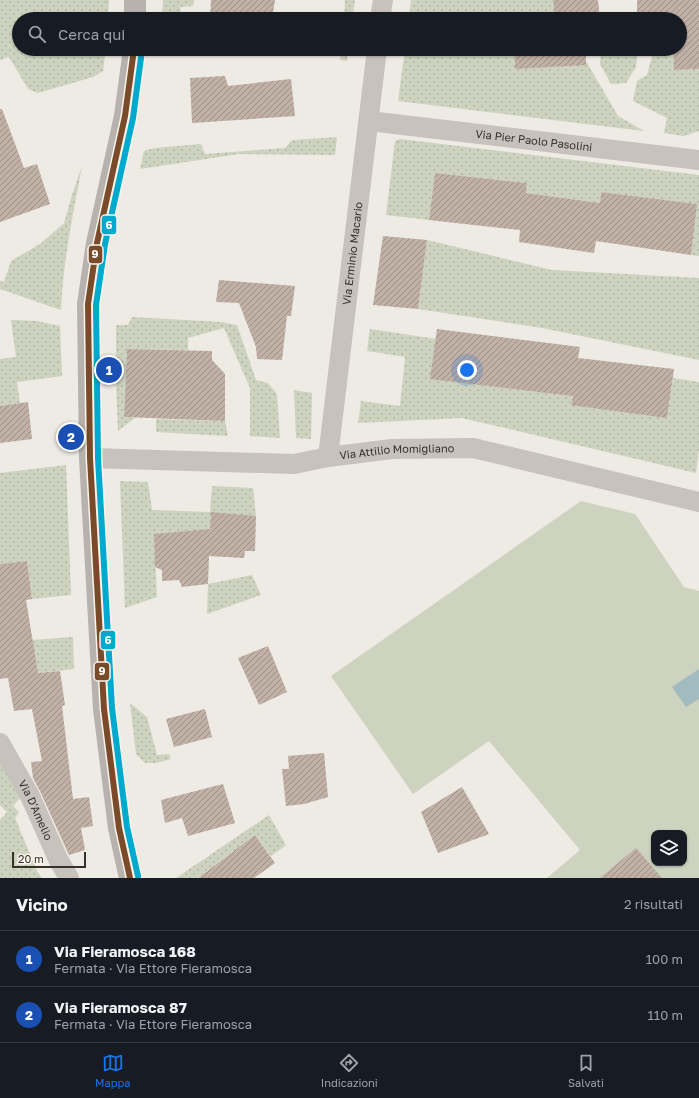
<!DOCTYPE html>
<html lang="it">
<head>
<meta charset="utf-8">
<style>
  :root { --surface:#171b24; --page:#242831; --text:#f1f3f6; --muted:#9ea1a6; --line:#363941; --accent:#1a73e8 }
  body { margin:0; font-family:"Golos Text",sans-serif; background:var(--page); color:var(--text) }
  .controls { position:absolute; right:12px; bottom:12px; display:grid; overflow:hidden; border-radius:8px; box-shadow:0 1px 3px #0004 }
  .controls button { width:36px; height:36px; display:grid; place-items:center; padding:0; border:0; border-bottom:1px solid var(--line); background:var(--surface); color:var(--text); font:20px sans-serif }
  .scale { position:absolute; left:12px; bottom:10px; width:74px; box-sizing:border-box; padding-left:4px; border:2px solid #38302b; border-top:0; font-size:11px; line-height:14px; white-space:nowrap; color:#38302b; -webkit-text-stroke:3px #f9f4ec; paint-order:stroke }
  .you { position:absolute; left:467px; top:370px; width:14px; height:14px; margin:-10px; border:3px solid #fff; border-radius:50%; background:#1a73e8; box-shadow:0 0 0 6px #1a73e833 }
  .badge { display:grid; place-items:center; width:26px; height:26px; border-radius:50%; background:var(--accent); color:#fff; font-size:13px; font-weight:700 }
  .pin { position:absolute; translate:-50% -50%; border:2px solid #fff; box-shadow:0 1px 4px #0006 }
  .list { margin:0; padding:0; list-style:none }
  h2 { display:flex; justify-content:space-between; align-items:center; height:52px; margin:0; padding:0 16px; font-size:17px }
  h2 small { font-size:13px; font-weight:400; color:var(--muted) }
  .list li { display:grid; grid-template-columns:26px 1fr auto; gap:12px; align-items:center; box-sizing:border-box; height:56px; padding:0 16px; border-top:1px solid var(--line) }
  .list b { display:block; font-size:15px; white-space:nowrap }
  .list p { margin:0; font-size:13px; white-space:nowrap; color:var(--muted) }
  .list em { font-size:13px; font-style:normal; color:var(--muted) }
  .icon { flex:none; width:22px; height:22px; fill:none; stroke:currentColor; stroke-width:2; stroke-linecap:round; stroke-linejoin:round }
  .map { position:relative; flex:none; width:699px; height:878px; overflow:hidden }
  .search { position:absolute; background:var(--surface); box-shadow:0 1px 3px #0004; left:12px; right:12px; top:12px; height:44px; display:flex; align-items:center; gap:10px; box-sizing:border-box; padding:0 14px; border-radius:22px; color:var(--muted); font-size:15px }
  .sheet { height:164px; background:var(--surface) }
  nav { display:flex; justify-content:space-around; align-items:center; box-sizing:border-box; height:56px; border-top:1px solid var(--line); background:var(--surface); font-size:11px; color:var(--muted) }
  nav a { display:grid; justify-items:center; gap:2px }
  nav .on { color:var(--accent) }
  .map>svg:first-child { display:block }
</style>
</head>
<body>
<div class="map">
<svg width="699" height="878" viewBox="0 0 699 878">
  <defs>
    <pattern id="park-dots" width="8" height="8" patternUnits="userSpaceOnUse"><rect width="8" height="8" fill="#cdd3bf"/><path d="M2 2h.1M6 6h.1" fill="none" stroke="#b1b5a4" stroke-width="1.8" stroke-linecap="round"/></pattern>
    <pattern id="building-hatch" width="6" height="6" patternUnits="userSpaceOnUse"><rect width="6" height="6" fill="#c0b0a6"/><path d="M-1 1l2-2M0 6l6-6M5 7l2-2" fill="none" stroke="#9d9087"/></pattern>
  </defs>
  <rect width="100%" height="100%" fill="#eeeae4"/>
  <path fill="url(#park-dots)" d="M0 0H109L108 19H19V49H106L103 71 93 77 38 93 28 89 9 57 0 60Z
    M163 0H194L193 6 180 7 182 19H162Z
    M345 0H355L352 19H344Z
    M411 0H553L555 19H409Z
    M341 49H348L347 61 340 60Z
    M405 49H515V69L579 49 618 116 644 131 398 101Z
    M605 49H634L638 52 636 67 626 83 611 84 600 64 601 52Z
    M654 49H673L674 70 699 69V131L684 136 664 133 667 118 633 101 637 81 647 75Z
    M337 137 335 155 239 154 140 169 144 151 154 148 201 144 205 154 285 148 292 140Z
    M400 139 699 175V256L691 255 696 204 601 192 600 203 526 193 527 183 435 173 429 220 386 215 395 141Z
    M82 166C73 214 63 261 61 310L0 289V281L4 282 11 261 40 244 64 223 72 195Z
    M427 240 552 270 699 278V360L542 328 418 309Z
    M132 317 221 322 237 325 256 380 268 383 277 394 280 438 250 436V388L224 328 188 338V350L127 349 124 417 135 418 118 431 116 380V325H128Z
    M11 320 37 321 60 326 62 376 17 382 20 403 0 406V359L16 357Z
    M370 329 436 339 573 396 571 404 667 417 673 378 699 382V449L696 473 462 418 358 423 361 401 400 406 405 357 367 351Z
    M294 390 312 393 311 439 296 438Z
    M156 419 225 421 228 436 156 432Z
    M66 465 71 595 32 599 27 561 0 564V473Z
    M120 481 148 482 152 510 210 512 212 486 253 488 256 516 211 513 209 556H203L154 534 157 597 125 608Z
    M252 575 261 595 207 614 208 584Z
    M73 637 74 669 38 673 32 640Z
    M130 703 147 717 157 755 169 754 171 759 156 763H145L136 754Z
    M0 755 23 795 13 806 19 812 15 818 37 871 42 878H0V820L7 812 0 805Z
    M269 815 286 845 271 856 255 835 197 878H176Z"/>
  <path fill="#cdd3bf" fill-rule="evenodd" d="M581 501 635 514 684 587 699 591V878H547L580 850 489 741 413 794 331 676ZM654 833H684V863H654Z"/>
  <path fill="#a1bbbe" d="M699 669V699L686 707 672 687Z"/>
  <path fill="url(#building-hatch)" d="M211 0H275L272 19H210Z
    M553 0H598L600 19H555Z
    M637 0H699V69L674 70 673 49H680V19H637Z
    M515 49H586V65L515 69Z
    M225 76 228 86 291 79 295 116 192 123 190 78Z
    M0 109H2L24 168 37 164 50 204 0 222Z
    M435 173 527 183 526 193 600 203 601 192 697 204 691 255 596 241 594 253 519 242 520 230 429 220Z
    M383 236 427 240 418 309 373 305Z
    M219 280 295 286 291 316H287L282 360 257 359 256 347 239 303 216 302Z
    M437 329 580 347 578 358 674 369 667 418 571 405 573 396 430 379Z
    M127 349 212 351V360L225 374V421L124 417Z
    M28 402 32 439 0 443V406Z
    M211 512 256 516 255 551H245L244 558 209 556 208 584 182 587 179 580 162 581V570L155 567 154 534 210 529Z
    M27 561 32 599 26 600 38 673 60 671 65 705 62 706 73 799 89 797 93 826 81 828 85 850 69 855 40 791 33 778 31 762 42 761 32 709 14 711 8 678 0 679V564Z
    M268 646 287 692 259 705 238 658Z
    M205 709 212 737 174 747 166 719Z
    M324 753 328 797 304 804 286 806 282 769H289L288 756Z
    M223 784 235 823 188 836 182 818 165 823 161 800Z
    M462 787 489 834 438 853 421 812Z
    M255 835 275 863 254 878H198Z
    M636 848 662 878H600Z"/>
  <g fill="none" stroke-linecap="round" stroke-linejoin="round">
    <g stroke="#c7c2bc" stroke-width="20">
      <path d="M380 19 383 0"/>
      <path id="s1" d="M369 121 699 160"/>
      <path id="s2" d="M328 457 377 49"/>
      <path id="s3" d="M90 458 294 464 328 457 392 449 473 448 699 502"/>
      <path id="s4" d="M0 743 30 796 58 859 69 878"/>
    </g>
    <path stroke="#b7b2ad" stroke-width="22" d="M135 19V0
      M130 878 119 828 104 709 90 458 88 304 97 243 125 116 134 49"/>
    <g stroke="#f9f4ec" stroke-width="9">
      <path id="bus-1" d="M130 878 119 828 104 709 90 458 88 304 97 243 125 116 134 49"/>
    </g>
    <g stroke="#f9f4ec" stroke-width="9">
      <path id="bus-2" d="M138 876 127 827 112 708 98 458 96 305 105 244 133 118 142 50"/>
    </g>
    <use href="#bus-1" stroke="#7a4b2a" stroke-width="6"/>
    <use href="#bus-2" stroke="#00a9ce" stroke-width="6"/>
  </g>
  <g text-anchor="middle" stroke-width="4" stroke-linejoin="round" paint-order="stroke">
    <g font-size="11" fill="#38302b" stroke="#f9f4ec">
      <text dy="4" stroke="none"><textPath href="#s1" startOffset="166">Via Pier Paolo Pasolini</textPath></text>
      <text dy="4" stroke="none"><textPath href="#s2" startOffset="205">Via Erminio Macario</textPath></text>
      <text dy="4" stroke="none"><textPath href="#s3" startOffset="308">Via Attilio Momigliano</textPath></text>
      <text dy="4" stroke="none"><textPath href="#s4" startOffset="76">Via D'Amelio</textPath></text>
    </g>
  </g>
  <g stroke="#f9f4ec" stroke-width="1.5">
    <rect x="101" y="215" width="16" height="20" rx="4" fill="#00a9ce"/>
    <rect x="88" y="245" width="15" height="19" rx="4" fill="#7a4b2a"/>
    <rect x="100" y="630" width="16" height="20" rx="4" fill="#00a9ce"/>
    <rect x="94" y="662" width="16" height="19" rx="4" fill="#7a4b2a"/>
  </g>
  <g font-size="11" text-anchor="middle" font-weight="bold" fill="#fff">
    <text x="109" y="229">6</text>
    <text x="95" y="258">9</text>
    <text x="108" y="644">6</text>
    <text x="102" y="675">9</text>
  </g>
</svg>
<div class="controls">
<button><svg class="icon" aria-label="layers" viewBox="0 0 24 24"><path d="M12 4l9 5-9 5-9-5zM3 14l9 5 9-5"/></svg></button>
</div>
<div class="scale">20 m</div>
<div class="you"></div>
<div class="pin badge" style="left:109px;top:370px;background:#1a4fb4">1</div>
<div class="pin badge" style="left:71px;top:437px;background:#1a4fb4">2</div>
<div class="search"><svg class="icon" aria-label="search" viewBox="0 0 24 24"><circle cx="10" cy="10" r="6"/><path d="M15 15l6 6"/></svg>Cerca qui</div>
</div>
<section class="sheet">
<h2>Vicino<small>2 risultati</small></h2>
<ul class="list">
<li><span class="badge" style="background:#1a4fb4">1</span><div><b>Via Fieramosca 168</b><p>Fermata · Via Ettore Fieramosca</p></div><em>100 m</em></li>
<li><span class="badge" style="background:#1a4fb4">2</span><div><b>Via Fieramosca 87</b><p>Fermata · Via Ettore Fieramosca</p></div><em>110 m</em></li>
</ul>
</section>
<nav>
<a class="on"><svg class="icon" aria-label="map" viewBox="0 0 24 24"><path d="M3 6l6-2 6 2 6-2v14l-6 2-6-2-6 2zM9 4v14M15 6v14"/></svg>Mappa</a>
<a><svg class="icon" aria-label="directions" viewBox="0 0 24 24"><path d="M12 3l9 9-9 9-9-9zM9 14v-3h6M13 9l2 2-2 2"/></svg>Indicazioni</a>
<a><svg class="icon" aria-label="saved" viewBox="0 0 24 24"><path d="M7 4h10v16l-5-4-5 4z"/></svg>Salvati</a>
</nav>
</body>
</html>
